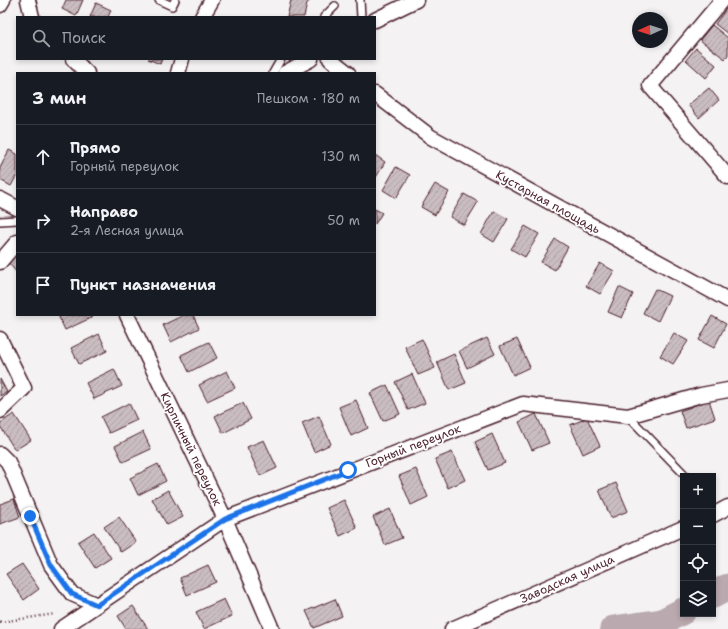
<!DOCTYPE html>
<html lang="ru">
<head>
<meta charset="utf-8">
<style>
  :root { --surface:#171b24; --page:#20242c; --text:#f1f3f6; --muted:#9ea1a6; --line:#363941 }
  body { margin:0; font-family:"Shantell Sans",sans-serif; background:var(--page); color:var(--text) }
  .controls { position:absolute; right:12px; bottom:12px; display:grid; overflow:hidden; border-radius:0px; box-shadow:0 2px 6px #0003 }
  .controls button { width:36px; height:36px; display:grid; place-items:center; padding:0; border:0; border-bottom:1px solid var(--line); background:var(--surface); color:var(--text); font:20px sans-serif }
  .compass { position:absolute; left:632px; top:12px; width:36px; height:36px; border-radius:50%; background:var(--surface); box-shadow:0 2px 6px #0003; rotate:267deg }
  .stop { position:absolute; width:12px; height:12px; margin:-9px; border:3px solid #1a73e8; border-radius:50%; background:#fff }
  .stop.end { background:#1a73e8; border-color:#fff; box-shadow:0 1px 4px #0008 }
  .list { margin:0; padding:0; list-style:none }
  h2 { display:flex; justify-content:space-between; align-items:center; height:52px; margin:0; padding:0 16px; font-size:17px }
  h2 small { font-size:13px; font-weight:400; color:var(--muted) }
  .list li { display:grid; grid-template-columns:26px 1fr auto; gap:12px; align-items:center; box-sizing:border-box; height:64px; padding:0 16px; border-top:1px solid var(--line) }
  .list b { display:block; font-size:15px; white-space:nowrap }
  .list p { margin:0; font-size:13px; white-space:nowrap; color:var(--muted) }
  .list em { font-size:13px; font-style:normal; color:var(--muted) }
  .icon { flex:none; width:22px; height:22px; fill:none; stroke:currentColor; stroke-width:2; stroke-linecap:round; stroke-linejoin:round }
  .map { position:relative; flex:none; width:728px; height:629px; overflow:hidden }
  .search { position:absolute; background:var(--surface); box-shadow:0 2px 6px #0003; left:16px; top:16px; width:360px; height:44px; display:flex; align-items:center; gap:10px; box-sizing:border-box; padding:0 14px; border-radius:0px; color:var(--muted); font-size:15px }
  .panel { position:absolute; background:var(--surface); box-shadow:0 2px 6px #0003; left:16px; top:72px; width:360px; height:244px; border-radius:0px }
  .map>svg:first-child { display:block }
</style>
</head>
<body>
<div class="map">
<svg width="728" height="629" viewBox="0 0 728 629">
  <defs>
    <pattern id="building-hatch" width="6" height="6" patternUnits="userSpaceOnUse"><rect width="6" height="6" fill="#cabdc1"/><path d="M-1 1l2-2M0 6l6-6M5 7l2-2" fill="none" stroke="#afa2a6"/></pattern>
  </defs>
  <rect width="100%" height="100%" fill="#f4f2f2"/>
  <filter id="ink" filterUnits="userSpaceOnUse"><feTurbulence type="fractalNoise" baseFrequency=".025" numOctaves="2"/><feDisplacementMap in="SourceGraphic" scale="8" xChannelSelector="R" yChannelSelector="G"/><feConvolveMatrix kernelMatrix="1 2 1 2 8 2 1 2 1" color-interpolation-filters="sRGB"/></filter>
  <g filter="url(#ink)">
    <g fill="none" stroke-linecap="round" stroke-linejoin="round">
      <path stroke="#baa9ae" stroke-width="27" d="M713 595 728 587
        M613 629 662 622 683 611"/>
    </g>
    <path fill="url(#building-hatch)" stroke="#4a1f2b" d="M66 0H83L76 16 62 9Z
      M291 0H311L307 3 304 17H287Z
      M96 3 111 10 108 17H90Z
      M726 9 728 11V34L715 24Z
      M712 25 728 38V55L725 59 700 40Z
      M696 48 716 65 706 78 686 60Z
      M148 59H162L160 64Z
      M709 88 719 100 699 118 688 105Z
      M9 150 17 154V175L11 186 0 180V168Z
      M375 155 385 162 375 179Z
      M396 167 410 175 396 198 383 190Z
      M435 184 449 192 435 215 421 207Z
      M464 194 478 202 464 225 450 217Z
      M375 209 382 213 375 224Z
      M494 211 508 219 494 242 481 234Z
      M525 226 539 234 525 257 511 249Z
      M555 239 568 247 555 270 541 262Z
      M17 254V273L8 262Z
      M600 263 614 271 600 294 586 286Z
      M619 287 633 294 622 318 608 312Z
      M655 289 670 296 658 321 643 313Z
      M58 315H93V317L65 330Z
      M184 315H193L199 328 171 342 163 325Z
      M712 316 726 324 714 348 699 340Z
      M674 333 688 341 673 364 660 356Z
      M99 334 107 351 79 364 71 348Z
      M487 338 495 354 467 368 459 351Z
      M422 339 435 368 418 375 405 347Z
      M517 339 530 367 513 375 500 346Z
      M209 342 217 358 189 372 181 355Z
      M454 354 466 383 449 390 437 362Z
      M114 369 122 386 94 399 86 383Z
      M227 371 235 388 207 401 199 385Z
      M412 374 425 403 408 410 395 382Z
      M0 379 7 392 0 396Z
      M387 385 400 414 383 421 370 393Z
      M356 400 368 428 351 436 339 407Z
      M709 400 715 418 686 428 680 411Z
      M129 403 137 420 109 433 101 417Z
      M243 403 251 419 223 433 215 416Z
      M14 414 31 440 15 450 0 426V423Z
      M536 414 549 443 532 450 519 422Z
      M319 416 331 444 314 452 302 423Z
      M587 418 600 446 583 454 570 425Z
      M143 432 151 449 123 462 115 446Z
      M492 434 505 463 488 470 475 442Z
      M264 440 277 468 260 476 247 447Z
      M452 452 465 480 448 488 435 459Z
      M158 464 166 481 138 495 130 478Z
      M416 469 428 497 411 505 399 476Z
      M616 483 628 511 611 518 599 490Z
      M168 490 183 517 167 525 152 499Z
      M14 499 20 517 0 524V504Z
      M344 500 357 528 340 536 327 508Z
      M390 509 402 538 385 545 373 517Z
      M119 517 136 542 121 552 104 527Z
      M94 532 111 558 95 568 78 542Z
      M22 564 39 589 24 600 6 574Z
      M208 565 216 582 187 595 180 578Z
      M224 599 232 616 204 629 196 612Z
      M335 599 342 616 314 628 306 611Z
      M133 606 148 629H126L118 616Z"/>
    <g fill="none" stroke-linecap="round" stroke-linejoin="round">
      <g stroke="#4a1f2b" stroke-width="10">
        <path id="service" d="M159 0 172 6 175 0
          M360 0 361 17
          M324 17 335 6
          M273 73 281 59
          M0 221 17 220
          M628 416 686 476"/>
      </g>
      <g stroke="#4a1f2b" stroke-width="17">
        <path id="minor" d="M28 0 32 17
          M722 0 650 86 728 177
          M0 5 3 0
          M202 17 212 0
          M375 20 416 0
          M73 59 87 73
          M330 59 348 73
          M178 73 182 59
          M285 73 311 59
          M375 94 431 137 728 300
          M0 199 17 208
          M0 262 17 242
          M127 315 225 519 272 629
          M0 339 24 388 0 411
          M0 454 8 462 51 565 72 594 97 605
          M713 515 728 507
          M61 629 225 519 523 404 628 416 701 395 728 390
          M452 629 683 528"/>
      </g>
      <path stroke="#4a1f2b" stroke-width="2.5" stroke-dasharray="1 3" stroke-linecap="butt" d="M0 622 55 614"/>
      <use href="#service" stroke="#fff" stroke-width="7"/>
      <use href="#minor" stroke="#fff" stroke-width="14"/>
    </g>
  </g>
  <g fill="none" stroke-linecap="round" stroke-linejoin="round" filter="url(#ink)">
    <path stroke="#1a73e8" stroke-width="5" d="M30 516 51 565 72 594 97 605 225 519 348 470"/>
  </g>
  <g text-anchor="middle" stroke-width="3.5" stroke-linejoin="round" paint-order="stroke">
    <g font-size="12" fill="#4a1f2b" stroke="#fff">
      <text transform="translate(548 202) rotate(29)" y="4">Кустарная площадь</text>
      <text transform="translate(413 446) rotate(-21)" y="4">Горный переулок</text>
      <text transform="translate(191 449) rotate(64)" y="4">Кирпичный переулок</text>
      <text transform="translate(567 579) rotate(-24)" y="4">Заводская улица</text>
    </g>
  </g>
</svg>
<div class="controls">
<button>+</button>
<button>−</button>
<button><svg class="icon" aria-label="locate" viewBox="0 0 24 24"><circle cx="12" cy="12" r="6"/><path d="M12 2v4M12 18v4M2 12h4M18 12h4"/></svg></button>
<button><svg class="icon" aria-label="layers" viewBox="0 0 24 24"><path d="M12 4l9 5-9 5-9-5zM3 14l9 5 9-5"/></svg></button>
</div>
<svg class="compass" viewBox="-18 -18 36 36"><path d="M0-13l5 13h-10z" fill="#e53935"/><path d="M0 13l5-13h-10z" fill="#9ea1a6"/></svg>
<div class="stop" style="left:348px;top:470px"></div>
<div class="stop end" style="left:30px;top:516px"></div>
<div class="search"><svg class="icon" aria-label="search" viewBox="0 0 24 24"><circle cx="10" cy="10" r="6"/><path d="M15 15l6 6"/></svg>Поиск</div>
<section class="panel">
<h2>3 мин<small>Пешком · 180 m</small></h2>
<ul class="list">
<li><svg class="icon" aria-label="ahead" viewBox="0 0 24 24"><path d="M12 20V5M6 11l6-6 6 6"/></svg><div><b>Прямо</b><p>Горный переулок</p></div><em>130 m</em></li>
<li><svg class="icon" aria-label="right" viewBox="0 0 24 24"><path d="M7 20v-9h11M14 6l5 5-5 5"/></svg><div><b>Направо</b><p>2-я Лесная улица</p></div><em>50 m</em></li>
<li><svg class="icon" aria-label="arrive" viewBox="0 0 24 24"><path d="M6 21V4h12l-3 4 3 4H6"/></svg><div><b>Пункт назначения</b></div></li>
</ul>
</section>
</div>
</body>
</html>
